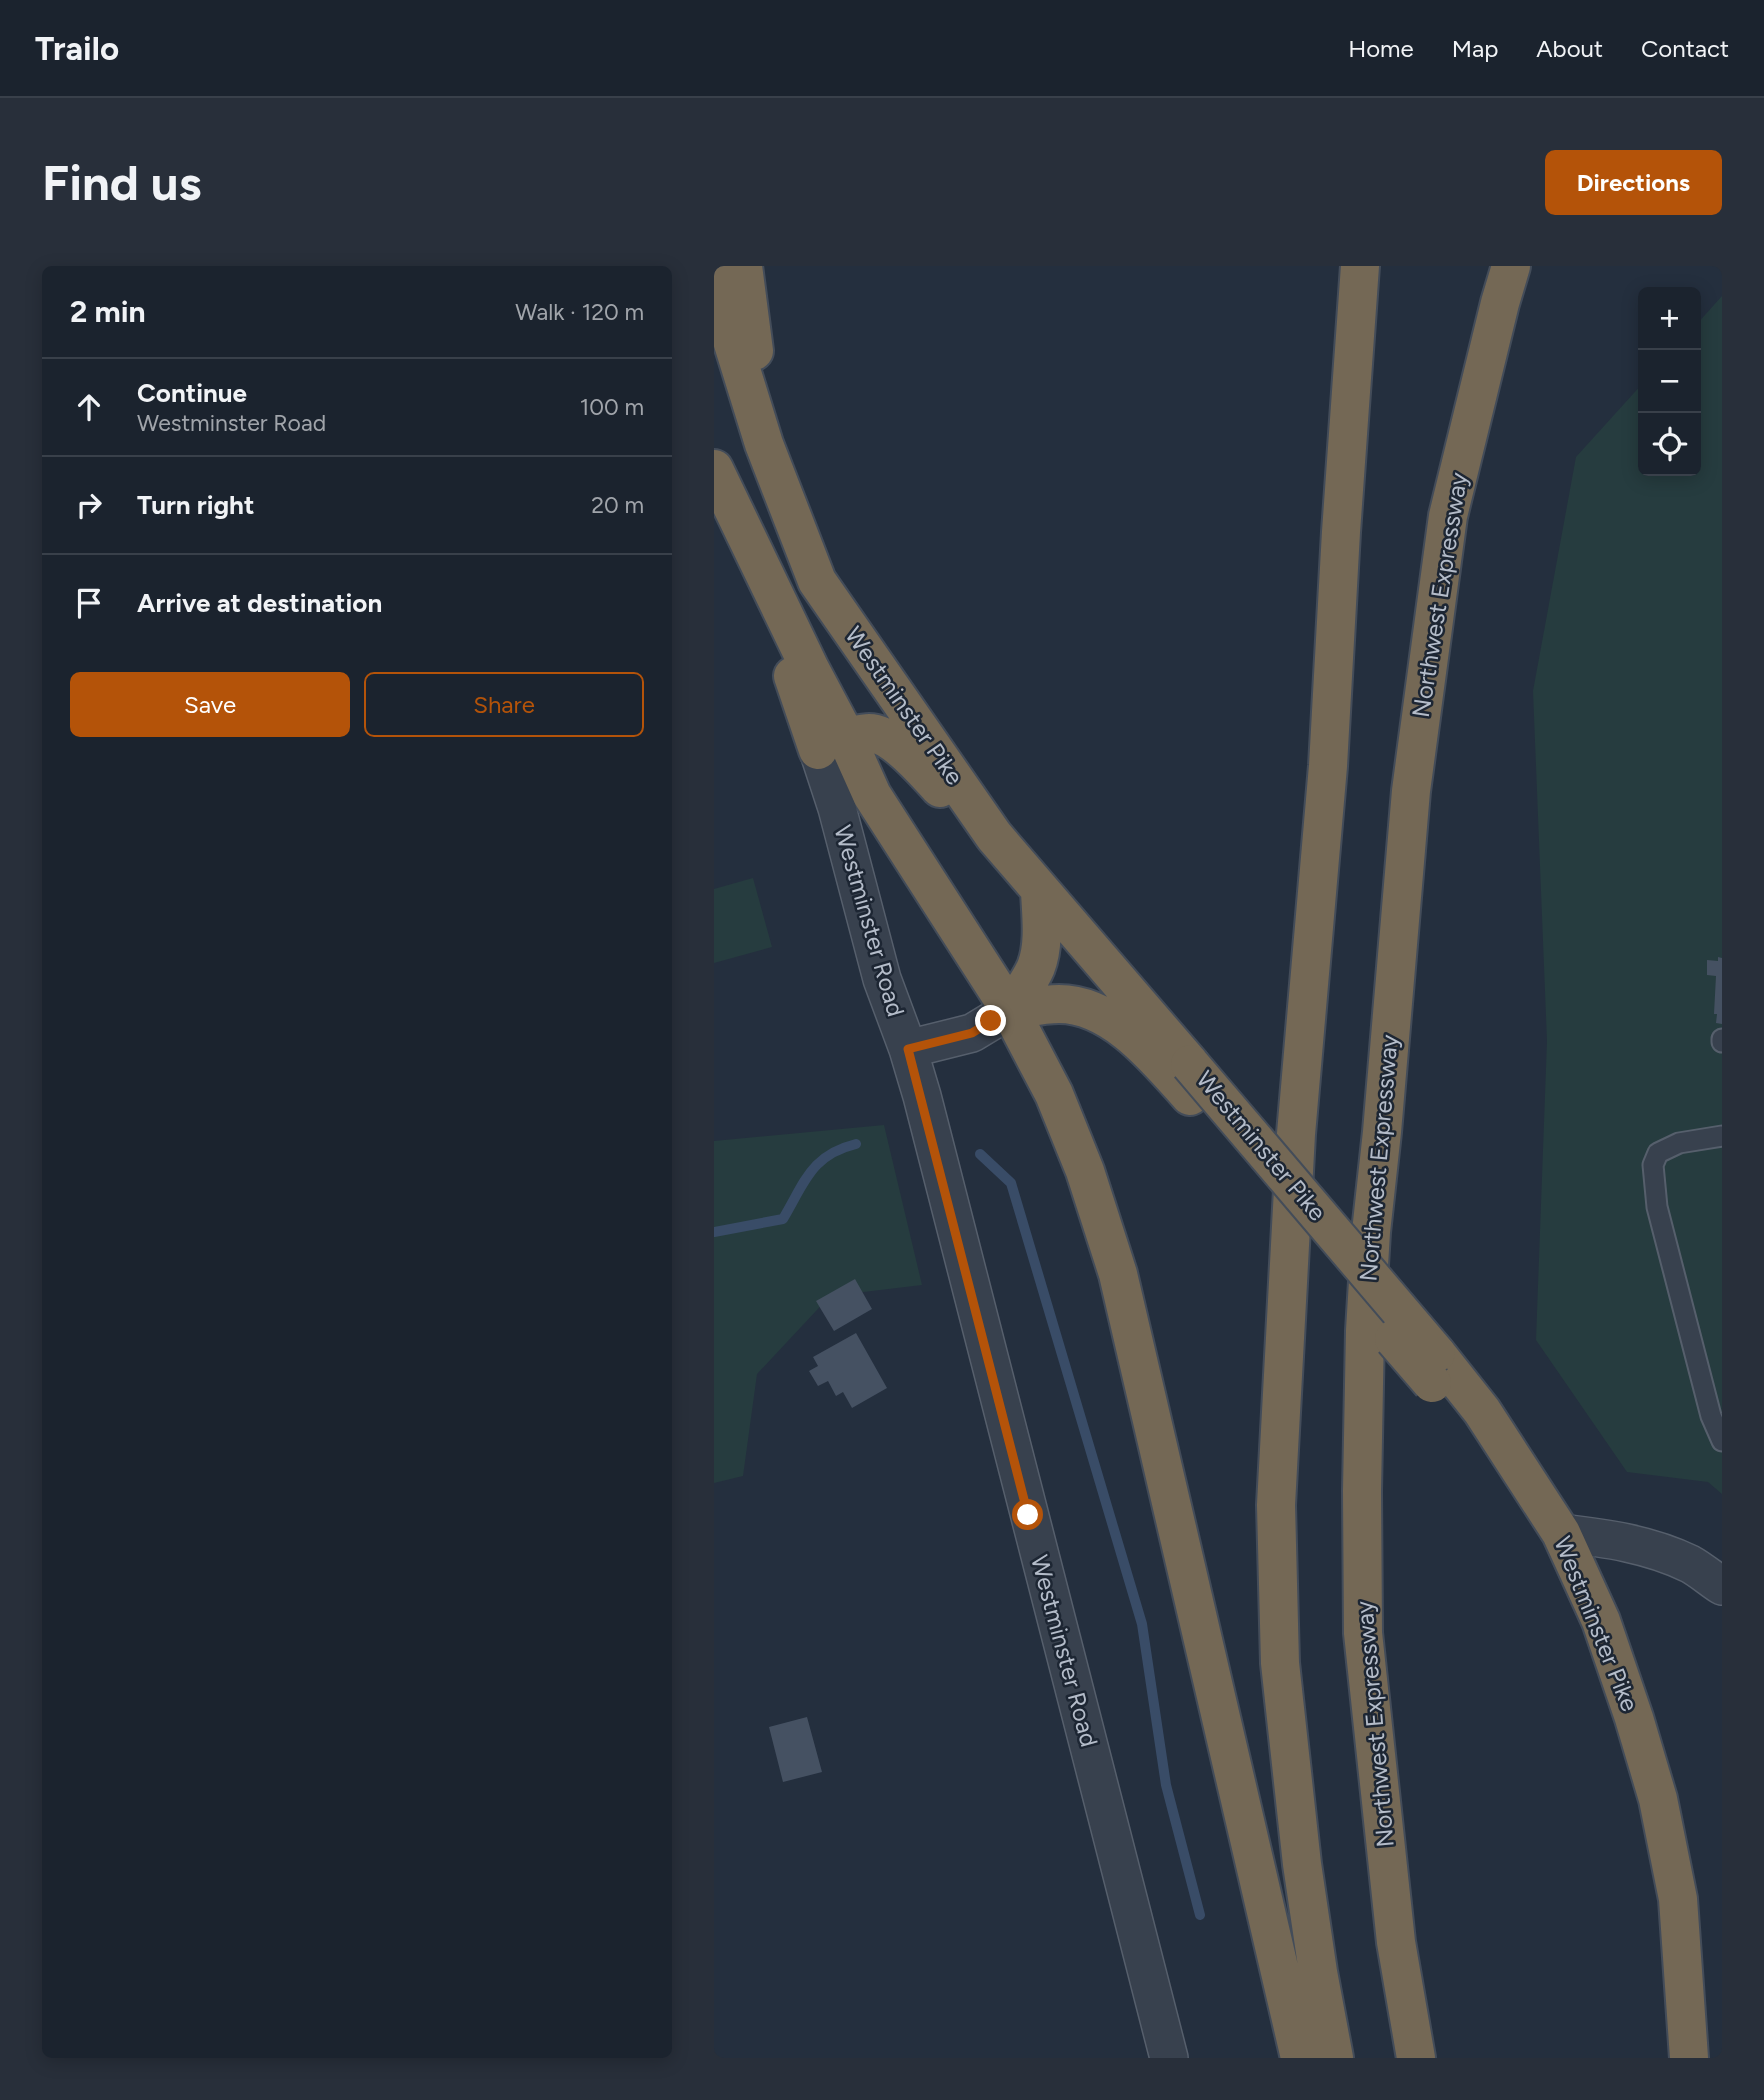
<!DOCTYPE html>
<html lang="en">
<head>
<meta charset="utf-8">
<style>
  :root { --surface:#1b232e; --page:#282f3a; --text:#f1f3f6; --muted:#a0a4aa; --line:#39404a; --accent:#b45309 }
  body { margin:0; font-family:Figtree,sans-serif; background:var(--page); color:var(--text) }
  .controls { position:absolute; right:21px; top:21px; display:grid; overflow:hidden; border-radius:10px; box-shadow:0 4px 18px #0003 }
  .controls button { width:63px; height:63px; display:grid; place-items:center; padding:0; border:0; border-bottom:2px solid var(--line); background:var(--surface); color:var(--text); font:35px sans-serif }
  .stop { position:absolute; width:21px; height:21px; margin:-16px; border:5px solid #b45309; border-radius:50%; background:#fff }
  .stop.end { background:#b45309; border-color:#fff; box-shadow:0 2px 7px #0008 }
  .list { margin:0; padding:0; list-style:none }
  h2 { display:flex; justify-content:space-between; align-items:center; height:91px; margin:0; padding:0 28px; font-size:30px }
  h2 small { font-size:23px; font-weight:400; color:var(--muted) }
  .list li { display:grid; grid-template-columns:46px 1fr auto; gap:21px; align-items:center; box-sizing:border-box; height:98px; padding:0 28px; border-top:2px solid var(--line) }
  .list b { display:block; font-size:26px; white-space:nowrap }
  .list p { margin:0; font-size:23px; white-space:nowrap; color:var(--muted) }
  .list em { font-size:23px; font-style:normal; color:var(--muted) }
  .actions { display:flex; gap:14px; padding:21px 28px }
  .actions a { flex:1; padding:16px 0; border:2px solid var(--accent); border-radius:10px; text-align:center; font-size:24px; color:var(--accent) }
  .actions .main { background:var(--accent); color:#fff }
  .icon { flex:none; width:38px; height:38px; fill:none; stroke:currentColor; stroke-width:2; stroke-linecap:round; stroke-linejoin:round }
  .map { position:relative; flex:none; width:1008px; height:1792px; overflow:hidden; border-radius:10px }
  header { display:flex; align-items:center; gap:42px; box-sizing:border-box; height:98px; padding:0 35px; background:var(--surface); border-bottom:2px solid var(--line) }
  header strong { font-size:33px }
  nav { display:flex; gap:38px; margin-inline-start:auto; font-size:24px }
  .intro { display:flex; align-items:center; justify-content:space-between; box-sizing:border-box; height:168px; padding:0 42px }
  h1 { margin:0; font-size:49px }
  .button { padding:18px 32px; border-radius:10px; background:var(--accent); color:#fff; font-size:24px; font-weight:700 }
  main { display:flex; gap:42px; padding:0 42px }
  aside { flex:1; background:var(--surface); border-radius:10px; box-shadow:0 4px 18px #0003 }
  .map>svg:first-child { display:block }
</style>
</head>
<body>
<header>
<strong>Trailo</strong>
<nav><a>Home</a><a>Map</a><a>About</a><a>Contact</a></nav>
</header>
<div class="intro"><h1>Find us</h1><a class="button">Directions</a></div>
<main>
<aside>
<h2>2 min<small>Walk · 120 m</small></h2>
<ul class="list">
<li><svg class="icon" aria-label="ahead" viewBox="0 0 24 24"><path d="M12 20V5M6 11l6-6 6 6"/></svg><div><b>Continue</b><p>Westminster Road</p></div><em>100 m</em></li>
<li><svg class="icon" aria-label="right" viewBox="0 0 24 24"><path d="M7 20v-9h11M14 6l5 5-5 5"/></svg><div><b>Turn right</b></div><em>20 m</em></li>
<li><svg class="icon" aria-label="arrive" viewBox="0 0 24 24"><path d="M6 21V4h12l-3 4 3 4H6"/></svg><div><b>Arrive at destination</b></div></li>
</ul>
<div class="actions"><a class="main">Save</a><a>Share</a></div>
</aside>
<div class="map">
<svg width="1008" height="1792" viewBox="0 0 1008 1792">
  <rect width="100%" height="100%" fill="#242f3e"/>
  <path fill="#263c3f" d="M1008 30V1228L994 1216 913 1206 822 1074 833 775 819 425 862 191 929 117V205H982V59Z
    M39 612 58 681 0 697V623Z
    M170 859 208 1019 116 1030 43 1108 29 1210 0 1217V875Z"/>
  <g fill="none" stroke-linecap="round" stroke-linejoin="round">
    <path stroke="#394c67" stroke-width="10" d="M266 888 297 917 428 1358 452 1519 486 1649
      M0 966 69 953C91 916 97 889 142 878"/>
  </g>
  <path fill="#455162" d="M1004 691 1008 692V758L1002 757 1003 748H1000L1002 710 993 709V694L1004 695Z
    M141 1013 158 1043 120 1065 102 1035Z
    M142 1067 173 1122 138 1142 129 1126 122 1130 114 1115 104 1120 95 1105 104 1100 99 1091Z
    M93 1451 108 1506 69 1516 55 1461Z"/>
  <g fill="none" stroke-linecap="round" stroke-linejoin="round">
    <g stroke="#565f6c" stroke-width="23">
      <path id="lane" d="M1008 773V776
        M1008 870 965 877 944 887 939 899 943 941 997 1150 1008 1175"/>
    </g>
    <g stroke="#565f6c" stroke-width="40">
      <path id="street" d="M131 471 104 484 123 542 168 713 194 783 208 830 455 1792
        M194 783 258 767 296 744
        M847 1267C891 1272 935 1278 976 1298 987 1304 997 1313 1008 1320"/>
    </g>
    <g stroke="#434c59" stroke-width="42">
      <path id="highway" d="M29 0 40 85
        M0 16 50 178 103 315 280 570 476 798
        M0 203 96 403 132 471 158 529 296 744 340 828 371 905 404 1008 586 1792
        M79 410 104 484
        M132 471C139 470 148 467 155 467 179 467 210 505 226 522
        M296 744C312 742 329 738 345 738 399 738 443 793 476 830
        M296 744C304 730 316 716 322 701 331 678 327 649 326 625
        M722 1087 768 1145 847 1267 887 1355 920 1452 944 1533 964 1633 975 1792
        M620 1792 604 1706 588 1598 566 1397 562 1239 582 868 614 500 627 266 646 0
        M702 1792 682 1676 649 1367 648 1225 651 1065 657 966 668 866 697 525 734 250 786 37 797 0"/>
    </g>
    <use href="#lane" stroke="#38414e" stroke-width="19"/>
    <use href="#street" stroke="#38414e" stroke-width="37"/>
    <use href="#highway" stroke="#746855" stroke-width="38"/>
    <g stroke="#434c59" stroke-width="42" stroke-linecap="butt">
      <path id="highway-bridge" d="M476 798 722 1087
        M680 1073 718 1117"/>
    </g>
    <use href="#highway-bridge" stroke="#746855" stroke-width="38"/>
  </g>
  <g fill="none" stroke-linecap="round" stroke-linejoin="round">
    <path stroke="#b45309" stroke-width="9" d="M277 755 258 767 194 783 314 1249"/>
  </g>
  <g text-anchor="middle" stroke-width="5" stroke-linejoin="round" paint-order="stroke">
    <g font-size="24" fill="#b4bcc9" stroke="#1d2633">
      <text transform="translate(726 329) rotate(-81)" y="8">Northwest Expressway</text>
      <text transform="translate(190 440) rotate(55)" y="8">Westminster Pike</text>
      <text transform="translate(155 655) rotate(74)" y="8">Westminster Road</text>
      <text transform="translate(547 880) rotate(50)" y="8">Westminster Pike</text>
      <text transform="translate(665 892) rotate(-85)" y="8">Northwest Expressway</text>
      <text transform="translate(882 1358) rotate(68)" y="8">Westminster Pike</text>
      <text transform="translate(350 1385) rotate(75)" y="8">Westminster Road</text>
      <text transform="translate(661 1458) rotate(-95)" y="8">Northwest Expressway</text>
    </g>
  </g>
</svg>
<div class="controls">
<button>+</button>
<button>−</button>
<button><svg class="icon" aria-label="locate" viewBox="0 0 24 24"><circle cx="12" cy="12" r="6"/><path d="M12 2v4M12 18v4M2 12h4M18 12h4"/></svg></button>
</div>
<div class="stop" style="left:314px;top:1249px"></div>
<div class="stop end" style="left:277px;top:755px"></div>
</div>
</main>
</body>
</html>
